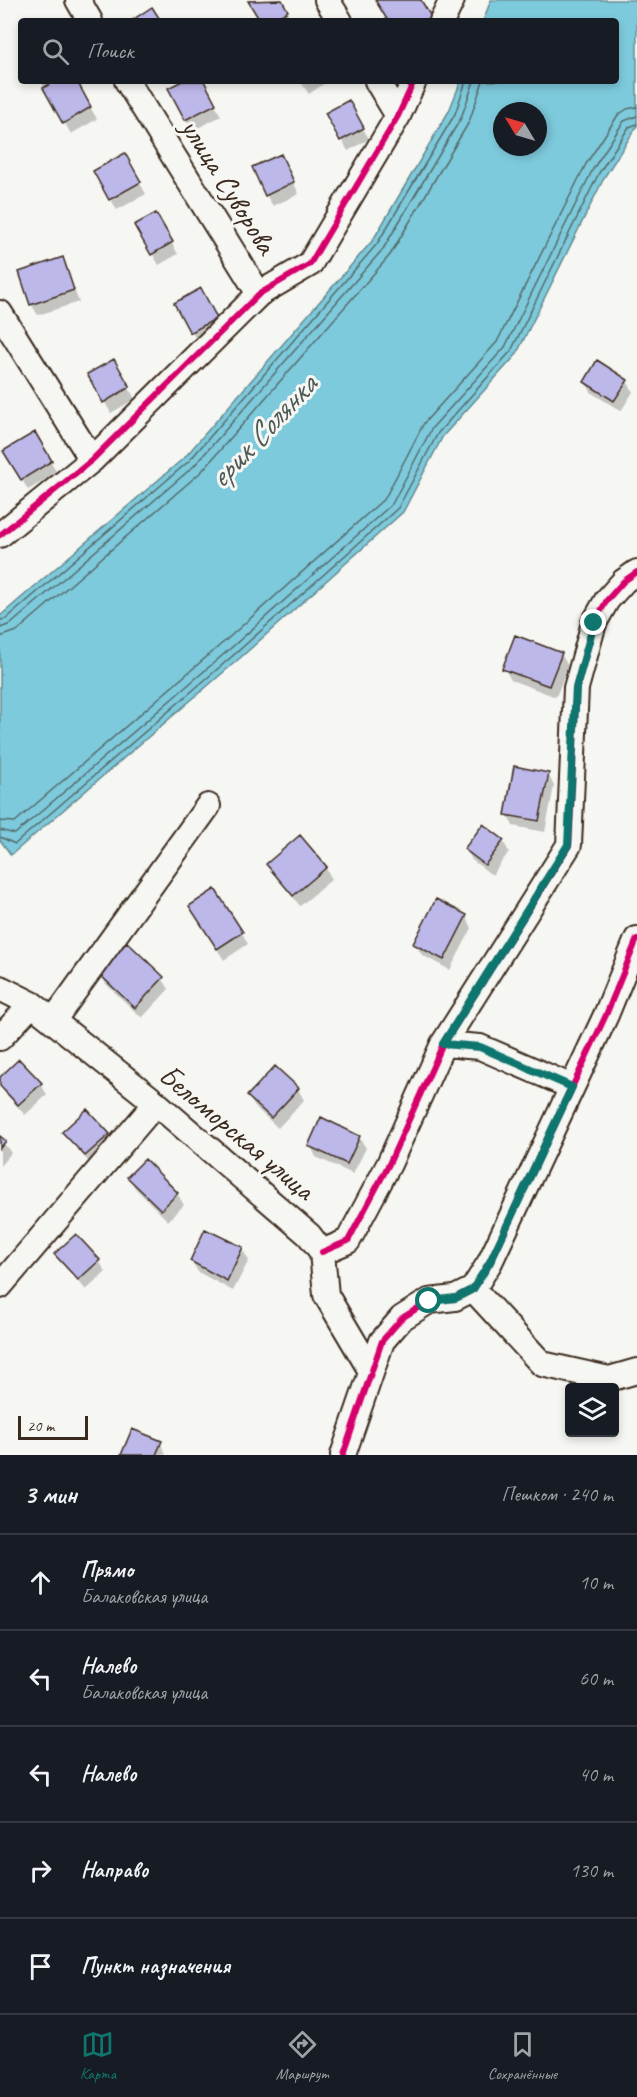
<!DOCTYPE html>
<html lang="ru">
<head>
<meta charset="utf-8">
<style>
  :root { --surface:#171b24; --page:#20242c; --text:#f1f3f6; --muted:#9ea1a6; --line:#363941; --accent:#0f766e }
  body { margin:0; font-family:Caveat,sans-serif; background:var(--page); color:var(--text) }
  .controls { position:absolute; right:18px; bottom:18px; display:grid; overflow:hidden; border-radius:6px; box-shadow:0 3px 9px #0003 }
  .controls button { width:54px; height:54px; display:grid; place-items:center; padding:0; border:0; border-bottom:2px solid var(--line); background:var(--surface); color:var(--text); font:30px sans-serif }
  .compass { position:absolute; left:493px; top:102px; width:54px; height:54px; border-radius:50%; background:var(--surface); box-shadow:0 3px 9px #0003; rotate:308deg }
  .scale { position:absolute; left:18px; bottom:15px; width:70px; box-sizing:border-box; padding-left:6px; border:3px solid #3b2a1e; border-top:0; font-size:16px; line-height:21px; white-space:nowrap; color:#3b2a1e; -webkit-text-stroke:4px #f6f6f2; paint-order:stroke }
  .stop { position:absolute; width:18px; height:18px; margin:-14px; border:4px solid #0f766e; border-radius:50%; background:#fff }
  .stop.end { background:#0f766e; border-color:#fff; box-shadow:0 2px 6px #0008 }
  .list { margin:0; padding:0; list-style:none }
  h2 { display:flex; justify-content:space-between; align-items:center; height:78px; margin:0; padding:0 24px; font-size:26px }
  h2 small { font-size:20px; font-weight:400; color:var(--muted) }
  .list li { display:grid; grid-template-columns:39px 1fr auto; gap:18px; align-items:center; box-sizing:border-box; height:96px; padding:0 24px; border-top:2px solid var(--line) }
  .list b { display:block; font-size:22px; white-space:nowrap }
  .list p { margin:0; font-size:20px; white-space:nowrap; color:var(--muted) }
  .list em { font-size:20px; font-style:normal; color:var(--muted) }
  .icon { flex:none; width:33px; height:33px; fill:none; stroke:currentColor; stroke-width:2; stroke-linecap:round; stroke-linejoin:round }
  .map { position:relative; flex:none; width:637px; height:1455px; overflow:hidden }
  .search { position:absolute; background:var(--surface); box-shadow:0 3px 9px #0003; left:18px; right:18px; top:18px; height:66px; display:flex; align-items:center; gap:15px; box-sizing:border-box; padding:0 21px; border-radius:6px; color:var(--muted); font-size:22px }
  .sheet { height:558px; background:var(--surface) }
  nav { display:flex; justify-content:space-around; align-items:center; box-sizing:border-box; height:84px; border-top:2px solid var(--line); background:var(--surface); font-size:16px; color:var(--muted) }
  nav a { display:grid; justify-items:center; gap:3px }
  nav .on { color:var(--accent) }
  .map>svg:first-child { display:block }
</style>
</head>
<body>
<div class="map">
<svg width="637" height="1455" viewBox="0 0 637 1455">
  <rect width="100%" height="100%" fill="#f6f6f2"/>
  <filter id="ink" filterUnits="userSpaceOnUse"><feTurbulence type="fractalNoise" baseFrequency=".0167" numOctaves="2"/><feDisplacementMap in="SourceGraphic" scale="12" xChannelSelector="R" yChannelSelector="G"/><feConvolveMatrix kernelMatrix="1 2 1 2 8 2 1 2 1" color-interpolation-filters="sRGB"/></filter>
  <g filter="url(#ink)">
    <path fill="#7dcadc" stroke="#638a90" stroke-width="1.5" fill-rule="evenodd" d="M491 0H637V126L605 176 516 355 443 436 403 512 240 658 11 855 0 840V616L185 457 373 240 449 111 461 81H616V21H483ZM502 111H538V147H502Z"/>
    <path fill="#0003" d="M252 0H280L292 21H262L250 1Z
      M376 0H419L432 21H389Z
      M41 81H75L97 119 71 134Z
      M185 81H203L221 116 192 131 170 89Z
      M300 81H328L309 94Z
      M348 102 369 139 348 151 327 114Z
      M124 155 146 194 117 210 95 172Z
      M286 167 299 194 273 206 266 195Z
      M155 215 178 254 159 265 136 225Z
      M62 259 79 302 38 315 31 304Z
      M207 301 222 330 198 343 192 332Z
      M114 361 135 399 111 413 89 375Z
      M627 381 633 392 621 411 592 393 585 382Z
      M34 435 57 473 28 490 5 451Z
      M561 654 568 666 556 697 511 680 504 668Z
      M548 774 554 786 545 832 513 826 507 814Z
      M503 841 509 852 492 875 472 860 466 849Z
      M268 865 325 867 332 879 300 906Z
      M466 916 472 928 450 970 422 955 415 944Z
      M197 918 242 933 248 944 224 960Z
      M100 973 162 978 169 989 142 1018 106 984Z
      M0 1079 41 1084 47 1095 25 1115 4 1092Z
      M298 1089 304 1100 278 1128 255 1107 248 1096Z
      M64 1132 108 1134 115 1146 92 1166Z
      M359 1137 366 1148 353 1174 316 1157 310 1145Z
      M0 1138 11 1153 0 1166Z
      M129 1177 177 1193 184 1205 168 1221 135 1188Z
      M206 1231 242 1249 249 1260 233 1291 198 1272 191 1260Z
      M56 1254 99 1261 106 1272 86 1290Z
      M160 1442 166 1455H123Z"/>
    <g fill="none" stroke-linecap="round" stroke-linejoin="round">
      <path stroke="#556a6a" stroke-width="1.5" d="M0 620 6 619 189 461 377 244 455 114 466 81
        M0 628 11 624 194 466 383 249 461 118 474 81
        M0 637 17 631 201 472 390 255 469 122 483 81
        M0 821 15 822 225 641 385 498 424 423 497 342 586 164 618 115 627 109 637 107
        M0 830 15 834 231 648 392 504 432 428 505 347 593 169 624 121 637 116
        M0 837 15 844 236 653 398 508 438 433 511 351 599 173 629 127 637 124"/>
    </g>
    <path fill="#bdb8ea" stroke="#3b2a1e" stroke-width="1.5" d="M282 0 288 11 271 21H260L248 1Z
      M375 0H421L433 20 388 21Z
      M152 7 161 21H131Z
      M55 81H77L91 107 63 124 43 88Z
      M182 81H204L216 104 185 120 168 88Z
      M349 100 364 128 340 141 325 113Z
      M125 153 141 182 109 200 93 171Z
      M281 154 294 182 265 196 252 167Z
      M156 213 173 242 151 255 134 225Z
      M63 257 74 290 30 305 19 272Z
      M201 288 217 318 190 333 174 303Z
      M114 359 130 387 103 403 87 374Z
      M597 360 628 380 614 401 584 382Z
      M35 432 52 461 21 480 3 451Z
      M515 635 562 653 549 686 502 669Z
      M514 766 549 773 539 821 505 815Z
      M483 824 504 840 485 865 464 849Z
      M300 835 327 867 293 896 266 864Z
      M215 889 243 932 217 949 189 906Z
      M436 899 467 915 444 960 413 944Z
      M127 942 164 977 135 1008 98 973Z
      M19 1059 42 1083 18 1105 0 1086V1077Z
      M275 1066 299 1088 271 1118 247 1096Z
      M87 1109 110 1134 85 1156 62 1132Z
      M321 1117 360 1136 347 1164 308 1146Z
      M0 1136 6 1141 0 1148Z
      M145 1159 178 1193 161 1210 127 1177Z
      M205 1229 243 1247 227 1281 190 1261Z
      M76 1234 100 1260 78 1280 54 1254Z
      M132 1429 162 1441 156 1455H121Z"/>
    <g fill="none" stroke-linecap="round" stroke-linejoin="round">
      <g stroke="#3b2a1e" stroke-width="28">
        <path id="minor" d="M78 0 90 21
          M327 0 340 21
          M442 21 452 0
          M127 81 259 294
          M377 81 398 116
          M0 313 92 460
          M0 535 92 460 259 294 310 264 398 116 414 81
          M0 988 32 1004 156 1103 309 1235 322 1252 326 1295 371 1371
          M53 1021 208 806
          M0 1038 32 1004
          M443 1044 480 1047 572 1087
          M322 1252 348 1241 389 1164 443 1044 569 845 576 688 594 623 607 600 624 581 637 572
          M0 1286 156 1103
          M473 1289 542 1364 609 1379 637 1371
          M343 1455 382 1341 402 1318 429 1301 455 1298 473 1289 490 1262 606 1015 637 939"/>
      </g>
      <use href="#minor" stroke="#f6f6f2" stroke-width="24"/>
      <g stroke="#f6f6f2" stroke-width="10">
        <path id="cycleway" d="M0 535 92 460 259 294 310 264 398 116 414 81
          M322 1252 348 1241 389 1164 443 1044 569 845 576 688 594 623 607 600 624 581 637 572
          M343 1455 382 1341 402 1318 429 1301 455 1298 473 1289 490 1262 606 1015 637 939"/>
      </g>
      <use href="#cycleway" stroke="#d6006c" stroke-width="6"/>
    </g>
  </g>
  <g fill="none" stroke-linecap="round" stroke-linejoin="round" filter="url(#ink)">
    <path stroke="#0f766e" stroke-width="8" d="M429 1301 456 1298 473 1289 490 1262 572 1087 480 1047 443 1044 568 845 576 688 594 623"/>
  </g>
  <g text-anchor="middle" stroke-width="6" stroke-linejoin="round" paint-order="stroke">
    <g font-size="30" fill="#3b2a1e" stroke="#f6f6f2">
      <text transform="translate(229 186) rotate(58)" y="10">улица Суворова</text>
      <text transform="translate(237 1132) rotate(40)" y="10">Беломорская улица</text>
    </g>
    <g font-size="32" font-style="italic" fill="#4f5a57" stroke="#f6f6f2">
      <text transform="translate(262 431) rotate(-47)" y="11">ерик Солянка</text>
    </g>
  </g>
</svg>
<div class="controls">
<button><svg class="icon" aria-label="layers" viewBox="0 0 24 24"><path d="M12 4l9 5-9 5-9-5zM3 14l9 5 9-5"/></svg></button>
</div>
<svg class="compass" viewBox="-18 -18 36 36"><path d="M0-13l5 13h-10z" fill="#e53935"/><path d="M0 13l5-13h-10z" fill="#9ea1a6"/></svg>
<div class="scale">20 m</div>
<div class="stop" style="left:429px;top:1301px"></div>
<div class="stop end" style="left:594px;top:623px"></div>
<div class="search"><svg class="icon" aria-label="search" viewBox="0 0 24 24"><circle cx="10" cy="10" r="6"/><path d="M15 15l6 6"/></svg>Поиск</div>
</div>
<section class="sheet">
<h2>3 мин<small>Пешком · 240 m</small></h2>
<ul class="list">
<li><svg class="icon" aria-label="ahead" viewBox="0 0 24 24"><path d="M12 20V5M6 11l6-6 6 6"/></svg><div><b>Прямо</b><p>Балаковская улица</p></div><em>10 m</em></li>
<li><svg class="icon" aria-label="left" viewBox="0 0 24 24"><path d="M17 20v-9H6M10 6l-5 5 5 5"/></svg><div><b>Налево</b><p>Балаковская улица</p></div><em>60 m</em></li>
<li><svg class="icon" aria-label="left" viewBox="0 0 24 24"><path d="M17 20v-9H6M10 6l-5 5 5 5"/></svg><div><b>Налево</b></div><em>40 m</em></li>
<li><svg class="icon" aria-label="right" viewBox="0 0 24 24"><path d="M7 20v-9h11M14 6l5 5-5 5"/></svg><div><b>Направо</b></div><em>130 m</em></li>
<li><svg class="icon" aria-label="arrive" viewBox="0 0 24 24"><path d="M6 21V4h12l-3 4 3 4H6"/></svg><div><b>Пункт назначения</b></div></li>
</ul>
</section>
<nav>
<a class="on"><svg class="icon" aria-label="map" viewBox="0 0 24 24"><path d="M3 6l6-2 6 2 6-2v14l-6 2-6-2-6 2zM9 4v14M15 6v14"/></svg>Карта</a>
<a><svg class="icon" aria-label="directions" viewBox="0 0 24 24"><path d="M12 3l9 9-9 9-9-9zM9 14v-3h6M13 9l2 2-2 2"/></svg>Маршрут</a>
<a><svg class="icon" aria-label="saved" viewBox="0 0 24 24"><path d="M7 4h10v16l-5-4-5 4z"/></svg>Сохранённые</a>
</nav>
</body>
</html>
